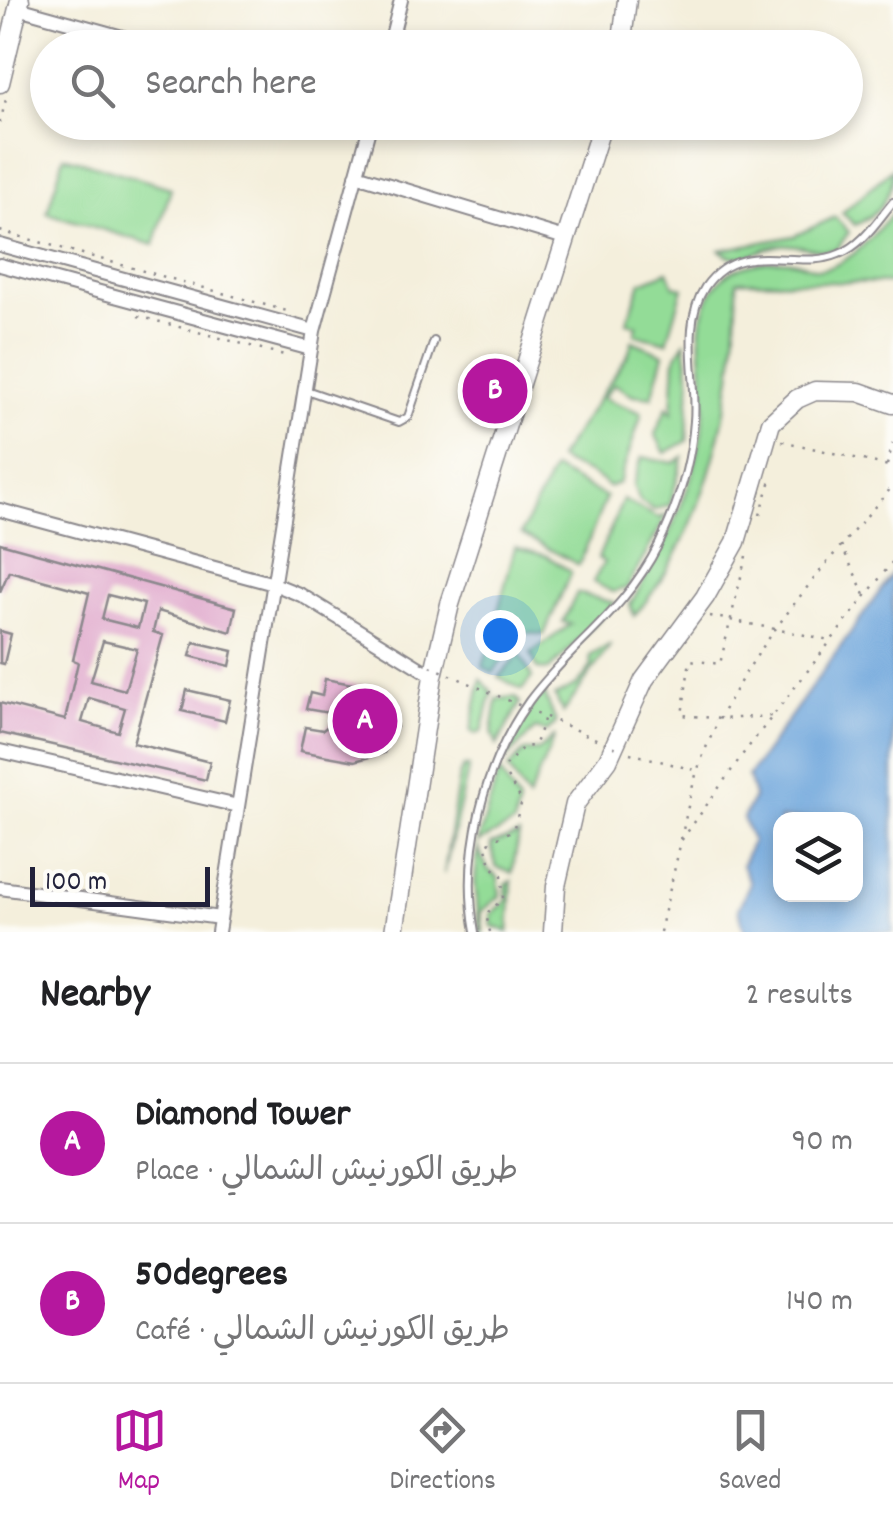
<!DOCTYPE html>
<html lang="en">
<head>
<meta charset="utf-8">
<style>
  :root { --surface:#fff; --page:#f2f2f2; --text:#202124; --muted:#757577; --line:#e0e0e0; --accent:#b5179e }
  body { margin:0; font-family:Dekko,"Playpen Sans Arabic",sans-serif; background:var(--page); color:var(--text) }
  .controls { position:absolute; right:30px; bottom:30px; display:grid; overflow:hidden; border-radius:20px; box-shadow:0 5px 15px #0003 }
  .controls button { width:90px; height:90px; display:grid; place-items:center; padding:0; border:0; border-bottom:2px solid var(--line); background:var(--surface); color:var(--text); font:50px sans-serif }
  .scale { position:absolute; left:30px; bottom:25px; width:180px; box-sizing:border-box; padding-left:10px; border:5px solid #22223b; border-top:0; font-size:28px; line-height:35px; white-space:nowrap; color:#22223b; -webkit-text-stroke:8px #fdfcf7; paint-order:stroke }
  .you { position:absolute; left:500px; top:635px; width:35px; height:35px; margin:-25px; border:8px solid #fff; border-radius:50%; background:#1a73e8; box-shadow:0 0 0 15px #1a73e833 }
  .badge { display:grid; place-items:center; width:65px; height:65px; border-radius:50%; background:var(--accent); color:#fff; font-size:32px; font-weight:700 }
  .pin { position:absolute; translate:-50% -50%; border:5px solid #fff; box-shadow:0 2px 10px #0006 }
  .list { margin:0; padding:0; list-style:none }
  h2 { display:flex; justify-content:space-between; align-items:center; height:130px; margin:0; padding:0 40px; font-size:42px }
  h2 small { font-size:32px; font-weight:400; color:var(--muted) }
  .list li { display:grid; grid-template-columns:65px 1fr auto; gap:30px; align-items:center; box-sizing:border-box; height:160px; padding:0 40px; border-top:2px solid var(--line) }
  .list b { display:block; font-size:38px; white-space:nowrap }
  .list p { margin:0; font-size:32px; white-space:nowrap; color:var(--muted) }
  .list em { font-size:32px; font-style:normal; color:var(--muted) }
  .icon { flex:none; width:55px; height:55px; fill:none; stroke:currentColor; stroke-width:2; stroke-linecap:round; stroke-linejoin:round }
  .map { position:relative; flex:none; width:893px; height:932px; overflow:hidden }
  .search { position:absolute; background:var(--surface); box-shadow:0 5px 15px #0003; left:30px; right:30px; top:30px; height:110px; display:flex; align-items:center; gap:25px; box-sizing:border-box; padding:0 35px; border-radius:55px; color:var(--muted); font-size:38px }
  .sheet { height:450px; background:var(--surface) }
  nav { display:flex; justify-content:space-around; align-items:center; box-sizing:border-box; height:140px; border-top:2px solid var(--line); background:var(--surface); font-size:28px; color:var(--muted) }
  nav a { display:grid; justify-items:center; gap:5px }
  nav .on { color:var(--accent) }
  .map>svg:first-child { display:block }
</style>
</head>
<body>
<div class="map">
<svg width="893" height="932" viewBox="0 0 893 932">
  <rect width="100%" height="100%" fill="#fdfcf7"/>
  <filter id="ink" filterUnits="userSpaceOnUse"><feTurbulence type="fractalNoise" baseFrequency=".01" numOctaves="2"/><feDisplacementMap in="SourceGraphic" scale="20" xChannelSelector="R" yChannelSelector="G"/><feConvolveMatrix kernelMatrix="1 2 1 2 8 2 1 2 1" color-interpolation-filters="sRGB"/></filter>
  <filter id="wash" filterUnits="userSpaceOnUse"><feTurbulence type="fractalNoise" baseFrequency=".0048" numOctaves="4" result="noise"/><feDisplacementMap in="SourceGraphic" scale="40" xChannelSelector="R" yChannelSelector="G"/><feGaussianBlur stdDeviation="2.25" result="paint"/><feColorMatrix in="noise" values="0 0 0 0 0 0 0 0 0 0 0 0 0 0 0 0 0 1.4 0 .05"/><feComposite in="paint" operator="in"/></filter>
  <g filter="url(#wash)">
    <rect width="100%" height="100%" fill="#f4efdc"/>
    <path fill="#93dc97" stroke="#5a7f69" stroke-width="2.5" d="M64 156 171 188 154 245 47 213Z
      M893 168C893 194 879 215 855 225L842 213Z
      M893 213V283L737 281C739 388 707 534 634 616L630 604C665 546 699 481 704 412 708 365 685 320 721 280 736 263 779 256 800 263 809 265 812 270 822 269 852 264 873 234 893 213Z
      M835 217 849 232 837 249C816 254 800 243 781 245 759 247 740 268 720 250L794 236Z
      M668 271 674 286 683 288 667 342 635 334 637 325 627 322 641 282Z
      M632 341 664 354 652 397 633 395 614 384 603 398 642 413 619 483 608 487C593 470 576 471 558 459L628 355Z
      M685 342 690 380 687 441 665 453 655 434 667 407 672 413 675 358Z
      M642 457 674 463 683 457 670 505 654 510 640 501 633 485Z
      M553 469 606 497 579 565 521 534Z
      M623 500 659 518 667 515 627 588 613 592 593 582 604 562 598 558Z
      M515 547 547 556 571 572 544 635 523 632 493 673 483 667Z
      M577 593 615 603 549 670 537 669 531 653 571 624 563 622Z
      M611 644 563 713 555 696 577 685 591 667 590 656Z
      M520 654 532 677 522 690 499 677Z
      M481 679 492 692 482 732 475 734 471 731Z
      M544 692 556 723 547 732 535 729 503 762 531 707Z
      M516 697 520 703 497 745 492 732 497 699Z
      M555 736 528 799 508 768 525 751H538Z
      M464 767H469L444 874 459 775Z
      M499 770 519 803 514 824 478 843Z
      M519 835 512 873 496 867 491 844Z
      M478 848 488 870 498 877 500 896 481 912 483 932H480L475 882Z
      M512 881 509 932 492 926 491 914 507 901 506 885Z"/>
    <path fill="#6ca4db" stroke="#47638b" stroke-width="2.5" fill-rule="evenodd" d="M893 573V932H745L738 909 750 883 742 865 752 841 743 818 754 797 748 776ZM780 819H856V894H780Z"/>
    <g id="blocks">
      <path fill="#dfa6cb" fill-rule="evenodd" d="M0 543 236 608 231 632 158 611 153 632 163 635 133 743 210 762 206 780 0 733V703L65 720 78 662 73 660 89 593 9 571 0 592ZM108 595 144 604 138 628 102 619ZM103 641 137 649 125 690 91 681ZM89 698 125 708 118 732 82 722Z
        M0 631 11 634 4 664 0 663Z
        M194 642 233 651 230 666 190 656Z
        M325 679 368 687 391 704 397 727 384 753 355 761 300 751 305 727 323 730 341 715 306 709 310 693 322 696Z
        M187 690 230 700 225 721 182 711Z"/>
    </g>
  </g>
  <g filter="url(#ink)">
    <use href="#blocks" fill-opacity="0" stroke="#8b888c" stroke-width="2.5"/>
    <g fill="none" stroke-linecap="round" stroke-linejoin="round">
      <g stroke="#8b888c" stroke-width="10">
        <path id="lane" d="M306 390 399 422 408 417 434 341
          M475 932C461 854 483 766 529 701 572 643 623 615 659 544 677 507 691 463 694 421 698 379 680 325 705 287 740 236 797 272 839 254 863 245 877 221 893 202"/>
      </g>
      <g stroke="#8b888c" stroke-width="16">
        <path id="street" d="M18 8 162 48
          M389 48 401 0
          M356 175 565 238
          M0 245 314 331
          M0 265 311 349
          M0 510 274 584 301 595 433 676
          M0 751 238 806
          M0 888 220 918
          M218 932 314 331 371 122"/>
      </g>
      <g stroke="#8b888c" stroke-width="21">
        <path id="secondary" d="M621 48 627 0
          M0 83 20 0
          M394 932 433 676 450 604 603 122
          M553 932 556 886 575 804 608 760 644 680 705 597 736 542 771 423 797 399 815 391 859 392 893 404"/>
      </g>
      <path stroke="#8b888c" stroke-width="2.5" stroke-dasharray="2.5 8" stroke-linecap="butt" d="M0 123 7 95
        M0 231 287 311
        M138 316 284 355
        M782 441 893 467
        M887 465 893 443
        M760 515 771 480
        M841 545 865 595
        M746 556 720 664 690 660 682 715 722 719 772 716
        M710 616 830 640
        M630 753 694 770
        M505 766 523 747 534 746 545 717
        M681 839C686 817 690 793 697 772 730 672 824 564 893 486
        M490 932 486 914 503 899 502 875 492 867 485 845 513 830 522 801 504 772
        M660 932 681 841 743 754 893 561"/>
      <use href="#lane" stroke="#fff" stroke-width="6"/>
      <use href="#street" stroke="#fff" stroke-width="12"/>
      <use href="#secondary" stroke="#fff" stroke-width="18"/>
      <path stroke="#8b888c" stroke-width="2.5" stroke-dasharray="2.5 8" stroke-linecap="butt" d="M421 662 619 749"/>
    </g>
  </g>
</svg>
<div class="controls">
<button><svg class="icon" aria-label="layers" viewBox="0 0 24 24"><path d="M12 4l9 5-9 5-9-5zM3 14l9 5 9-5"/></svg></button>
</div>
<div class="scale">100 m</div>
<div class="you"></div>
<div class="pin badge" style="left:365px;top:721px">A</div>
<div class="pin badge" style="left:495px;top:391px">B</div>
<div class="search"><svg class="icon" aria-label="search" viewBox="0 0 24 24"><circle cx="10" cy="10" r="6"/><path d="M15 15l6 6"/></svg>Search here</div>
</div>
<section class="sheet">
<h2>Nearby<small>2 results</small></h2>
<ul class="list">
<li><span class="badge">A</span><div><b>Diamond Tower</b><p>Place · طريق الكورنيش الشمالي</p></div><em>90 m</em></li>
<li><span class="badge">B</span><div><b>50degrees</b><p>Café · طريق الكورنيش الشمالي</p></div><em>140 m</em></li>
</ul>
</section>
<nav>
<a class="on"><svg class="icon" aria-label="map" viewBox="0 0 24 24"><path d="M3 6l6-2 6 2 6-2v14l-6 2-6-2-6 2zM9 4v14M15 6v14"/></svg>Map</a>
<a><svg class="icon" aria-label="directions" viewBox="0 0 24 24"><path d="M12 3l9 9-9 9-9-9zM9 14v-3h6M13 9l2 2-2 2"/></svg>Directions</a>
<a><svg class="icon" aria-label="saved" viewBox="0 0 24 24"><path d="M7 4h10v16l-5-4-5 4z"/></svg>Saved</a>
</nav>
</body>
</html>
